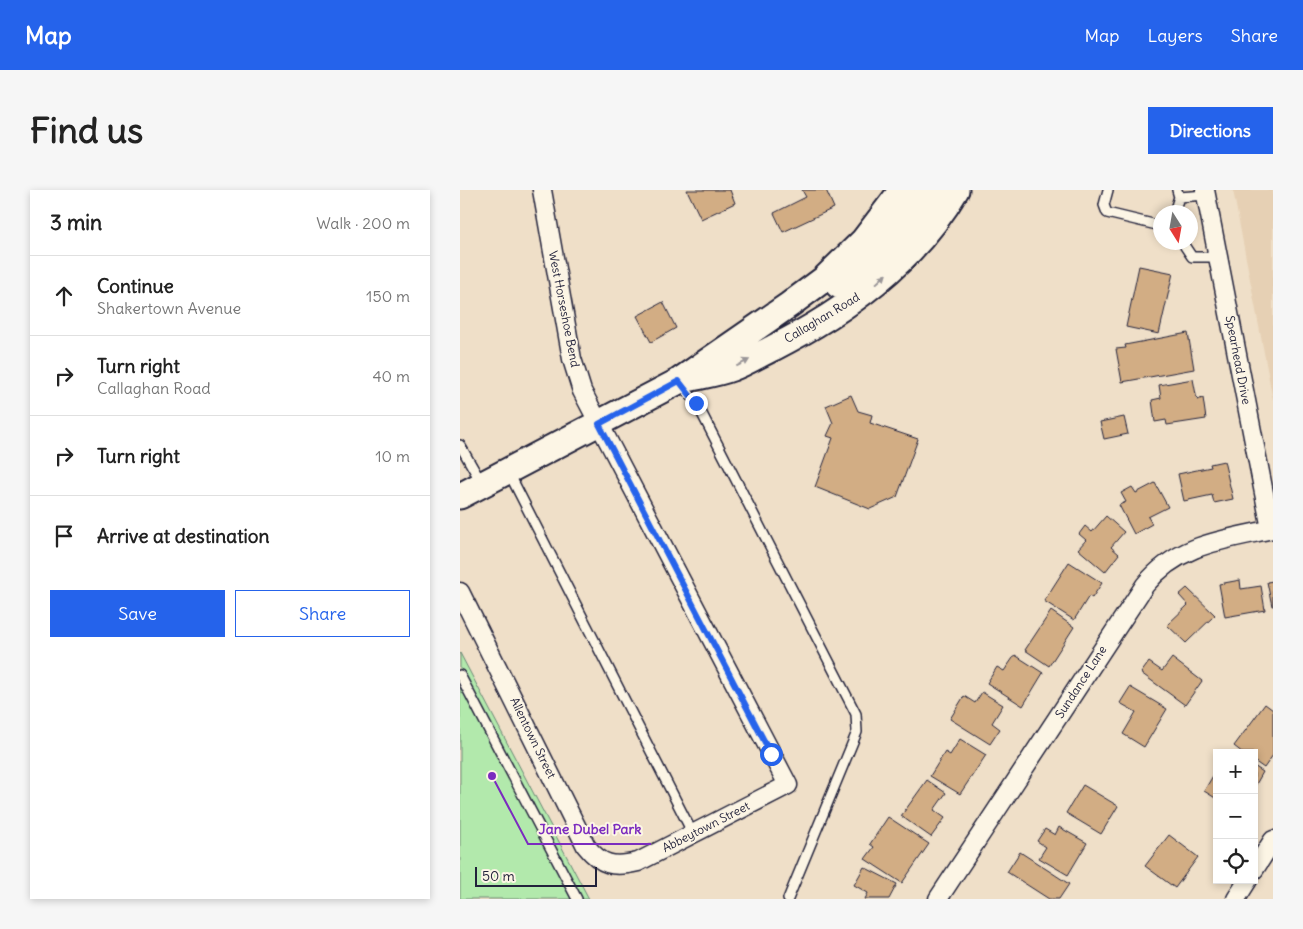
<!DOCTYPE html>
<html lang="en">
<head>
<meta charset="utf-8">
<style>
  :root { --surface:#fff; --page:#f6f6f6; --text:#222; --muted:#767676; --line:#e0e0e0; --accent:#2563eb }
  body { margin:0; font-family:Delius,sans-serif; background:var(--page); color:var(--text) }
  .controls { position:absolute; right:15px; bottom:15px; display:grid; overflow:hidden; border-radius:0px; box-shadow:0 2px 8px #0003 }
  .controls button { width:45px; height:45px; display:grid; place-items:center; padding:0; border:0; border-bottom:1px solid var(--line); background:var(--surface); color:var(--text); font:25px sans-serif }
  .compass { position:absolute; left:693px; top:15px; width:45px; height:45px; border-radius:50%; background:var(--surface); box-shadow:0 2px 8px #0003; rotate:169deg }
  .scale { position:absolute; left:15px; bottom:12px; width:122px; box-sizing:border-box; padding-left:5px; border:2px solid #22223b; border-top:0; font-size:14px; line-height:18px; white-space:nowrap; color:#22223b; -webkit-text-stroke:4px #fcf5e5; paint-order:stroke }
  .stop { position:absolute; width:15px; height:15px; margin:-11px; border:4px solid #2563eb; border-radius:50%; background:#fff }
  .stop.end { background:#2563eb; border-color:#fff; box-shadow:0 1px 5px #0008 }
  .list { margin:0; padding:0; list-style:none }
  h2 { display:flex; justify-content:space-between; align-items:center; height:65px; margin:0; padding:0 20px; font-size:21px }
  h2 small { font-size:16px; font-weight:400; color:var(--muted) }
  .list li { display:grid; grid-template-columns:32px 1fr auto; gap:15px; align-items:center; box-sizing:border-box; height:80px; padding:0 20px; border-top:1px solid var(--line) }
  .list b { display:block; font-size:19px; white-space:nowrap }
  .list p { margin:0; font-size:16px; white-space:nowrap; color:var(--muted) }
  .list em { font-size:16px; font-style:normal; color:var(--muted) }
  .actions { display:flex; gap:10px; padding:15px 20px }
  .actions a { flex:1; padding:11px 0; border:1px solid var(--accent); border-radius:0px; text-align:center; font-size:18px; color:var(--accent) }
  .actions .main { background:var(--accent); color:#fff }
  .icon { flex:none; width:28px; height:28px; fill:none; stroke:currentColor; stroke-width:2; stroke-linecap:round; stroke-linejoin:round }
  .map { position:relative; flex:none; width:813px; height:709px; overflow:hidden; border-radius:0px }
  header { display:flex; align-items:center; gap:30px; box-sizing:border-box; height:70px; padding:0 25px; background:var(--accent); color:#fff }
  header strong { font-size:24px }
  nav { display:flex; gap:28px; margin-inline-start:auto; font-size:18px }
  .intro { display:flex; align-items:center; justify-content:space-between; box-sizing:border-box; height:120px; padding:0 30px }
  h1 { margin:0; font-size:35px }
  .button { padding:12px 22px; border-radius:0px; background:var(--accent); color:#fff; font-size:18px; font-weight:700 }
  main { display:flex; gap:30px; padding:0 30px }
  aside { flex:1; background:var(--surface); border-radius:0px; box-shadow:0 2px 8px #0003 }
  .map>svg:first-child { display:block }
</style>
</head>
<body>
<header>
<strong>Map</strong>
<nav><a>Map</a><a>Layers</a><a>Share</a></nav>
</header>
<div class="intro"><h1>Find us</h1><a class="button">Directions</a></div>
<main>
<aside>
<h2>3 min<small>Walk · 200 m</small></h2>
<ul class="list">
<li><svg class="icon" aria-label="ahead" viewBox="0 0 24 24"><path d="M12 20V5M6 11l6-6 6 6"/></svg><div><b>Continue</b><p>Shakertown Avenue</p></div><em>150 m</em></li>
<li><svg class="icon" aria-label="right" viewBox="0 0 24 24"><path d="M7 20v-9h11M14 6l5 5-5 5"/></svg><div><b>Turn right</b><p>Callaghan Road</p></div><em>40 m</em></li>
<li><svg class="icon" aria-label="right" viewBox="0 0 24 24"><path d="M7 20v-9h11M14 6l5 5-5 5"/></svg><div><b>Turn right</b></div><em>10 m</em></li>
<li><svg class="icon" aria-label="arrive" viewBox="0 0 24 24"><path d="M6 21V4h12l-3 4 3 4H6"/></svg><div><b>Arrive at destination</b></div></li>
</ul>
<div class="actions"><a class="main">Save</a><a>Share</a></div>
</aside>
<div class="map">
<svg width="813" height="709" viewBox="0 0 813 709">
  <rect width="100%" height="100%" fill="#efdfc8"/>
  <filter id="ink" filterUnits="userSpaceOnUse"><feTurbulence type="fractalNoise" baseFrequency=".02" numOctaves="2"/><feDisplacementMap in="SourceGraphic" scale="10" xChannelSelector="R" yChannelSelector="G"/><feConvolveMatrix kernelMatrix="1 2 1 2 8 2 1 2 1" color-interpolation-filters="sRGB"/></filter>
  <g filter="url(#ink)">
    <path fill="#e6d0b4" d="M773 0H813V210Z"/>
    <path fill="#b2e9ac" stroke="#6a8674" d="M0 463 129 709H0Z"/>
    <path fill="#d2ad84" stroke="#22223b" d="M227 0H270L275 13 241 29Z
      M342 0H366L374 18 323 42 314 23 346 7Z
      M679 76 713 83 699 144 666 137Z
      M203 112 216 138 191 152 177 126Z
      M728 143 734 179 662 192 656 159 666 158 665 155Z
      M733 189 737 210 743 208 746 229 707 235 706 230 695 232 692 210 701 208 699 195Z
      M391 205 398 221 412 225 410 233 458 249 437 307 410 319 355 297 373 248 367 246 373 233 366 216Z
      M664 227 668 244 644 249 640 232Z
      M764 271 773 309 754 313 752 305 724 311 718 284 751 277 750 274Z
      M695 293 708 317 688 327 692 334 674 344 659 315 666 312 661 303 672 297 676 303Z
      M646 326 664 342 651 357 659 364 645 382 618 359 626 350 619 344 625 336 632 342Z
      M609 372 642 393 632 408 629 406 614 430 584 411Z
      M780 390 781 399 801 396 805 420 765 427 759 394Z
      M813 391V416H812L807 392Z
      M727 398 755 425 726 453 707 435 728 415 719 405Z
      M591 421 614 437 589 476 565 460Z
      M555 465 583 483 563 516 527 493 537 477 544 481Z
      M712 468 742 491 725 515 681 483 689 472 702 481Z
      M670 497 707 519 684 557 663 544 676 522 660 513Z
      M522 502 543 515 532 533 540 539 530 554 490 529 504 506 515 513Z
      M805 514 813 520V565L804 578 794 571V563H783L774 556Z
      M500 549 526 565 500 604 470 586 485 562 490 565Z
      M794 576 803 582 795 596H794Z
      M757 579V609L744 601Z
      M467 590 486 603 474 620 485 628 471 647 441 626Z
      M623 595 658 616 641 644 606 623Z
      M428 627 469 654 442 693 405 669 414 657 410 654Z
      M599 637 627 653 608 685 579 668 586 657 577 651 585 639 595 645Z
      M709 645 738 667 715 698 685 676Z
      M560 662 609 694 599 709H589L547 682Z
      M404 677 437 694 429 709H405L408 703 394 695Z"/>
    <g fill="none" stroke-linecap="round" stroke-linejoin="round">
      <g stroke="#22223b" stroke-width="12">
        <path id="lane" d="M648 0 644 15 647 23 701 36
          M719 7 746 5
          M714 22 719 7 717 0
          M722 52 732 67H758
          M220 192 237 214 396 524 397 542 328 709
          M0 255 21 292
          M49 283 233 644
          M0 485 117 709"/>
      </g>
      <g stroke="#22223b" stroke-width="21">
        <path id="street" d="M745 0 811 339
          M0 402 126 656C141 675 153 678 178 672L328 595 122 201 112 169 82 0
          M794 680 813 650
          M478 709 685 395C718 354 763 350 813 339
          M776 709 788 690"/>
      </g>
      <g stroke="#22223b" stroke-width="29">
        <path id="secondary" d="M378 95 428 52 470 0
          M232 188C245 185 259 183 272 178 286 173 300 164 313 158 386 121 454 72 496 0
          M0 306 219 191 329 115 364 89 403 51 442 0"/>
      </g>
      <use href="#lane" stroke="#fcf5e5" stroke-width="9"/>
      <use href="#street" stroke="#fcf5e5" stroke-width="18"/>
      <use href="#secondary" stroke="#fcf5e5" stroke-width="25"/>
    </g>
    <defs><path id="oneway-solid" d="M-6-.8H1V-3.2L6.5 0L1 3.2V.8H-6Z" transform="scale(1.25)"/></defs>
    <g fill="#9a9698">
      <use href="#oneway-solid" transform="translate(421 89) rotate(-43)"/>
      <use href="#oneway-solid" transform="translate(283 173) rotate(-27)"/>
    </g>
  </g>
  <g fill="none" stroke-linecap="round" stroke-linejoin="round" filter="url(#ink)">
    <path stroke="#2563eb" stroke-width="6" d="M236 213 219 191 139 234 311 564"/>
  </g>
  <g text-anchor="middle" stroke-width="4" stroke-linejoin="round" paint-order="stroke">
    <g font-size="12" fill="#22223b" stroke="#fcf5e5">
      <text transform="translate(104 119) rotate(79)" y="4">West Horseshoe Bend</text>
      <text transform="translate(362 128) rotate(-31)" y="4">Callaghan Road</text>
      <text transform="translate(778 170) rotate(79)" y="4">Spearhead Drive</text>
      <text transform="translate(621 492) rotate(-57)" y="4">Sundance Lane</text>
      <text transform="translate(73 548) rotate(64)" y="4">Allentown Street</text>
      <text transform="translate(246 637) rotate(-27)" y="4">Abbeytown Street</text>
    </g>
  </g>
  <path fill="none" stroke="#7b2cbf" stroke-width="2" d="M32 586L68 654H191"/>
  <circle fill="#7b2cbf" stroke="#fcf5e5" stroke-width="2" cx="32" cy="586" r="5"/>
  <g font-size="14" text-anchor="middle" font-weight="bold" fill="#7b2cbf" stroke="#fcf5e5" stroke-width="4" stroke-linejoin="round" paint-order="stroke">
    <text x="130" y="644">Jane Dubel Park</text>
  </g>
</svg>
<div class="controls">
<button>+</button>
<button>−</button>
<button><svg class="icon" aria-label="locate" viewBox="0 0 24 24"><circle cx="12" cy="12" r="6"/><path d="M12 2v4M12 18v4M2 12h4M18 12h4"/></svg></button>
</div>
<svg class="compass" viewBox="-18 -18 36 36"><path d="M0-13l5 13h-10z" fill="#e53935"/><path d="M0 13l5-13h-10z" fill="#767676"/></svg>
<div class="scale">50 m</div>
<div class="stop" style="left:311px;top:564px"></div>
<div class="stop end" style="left:236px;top:213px"></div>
</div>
</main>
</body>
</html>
